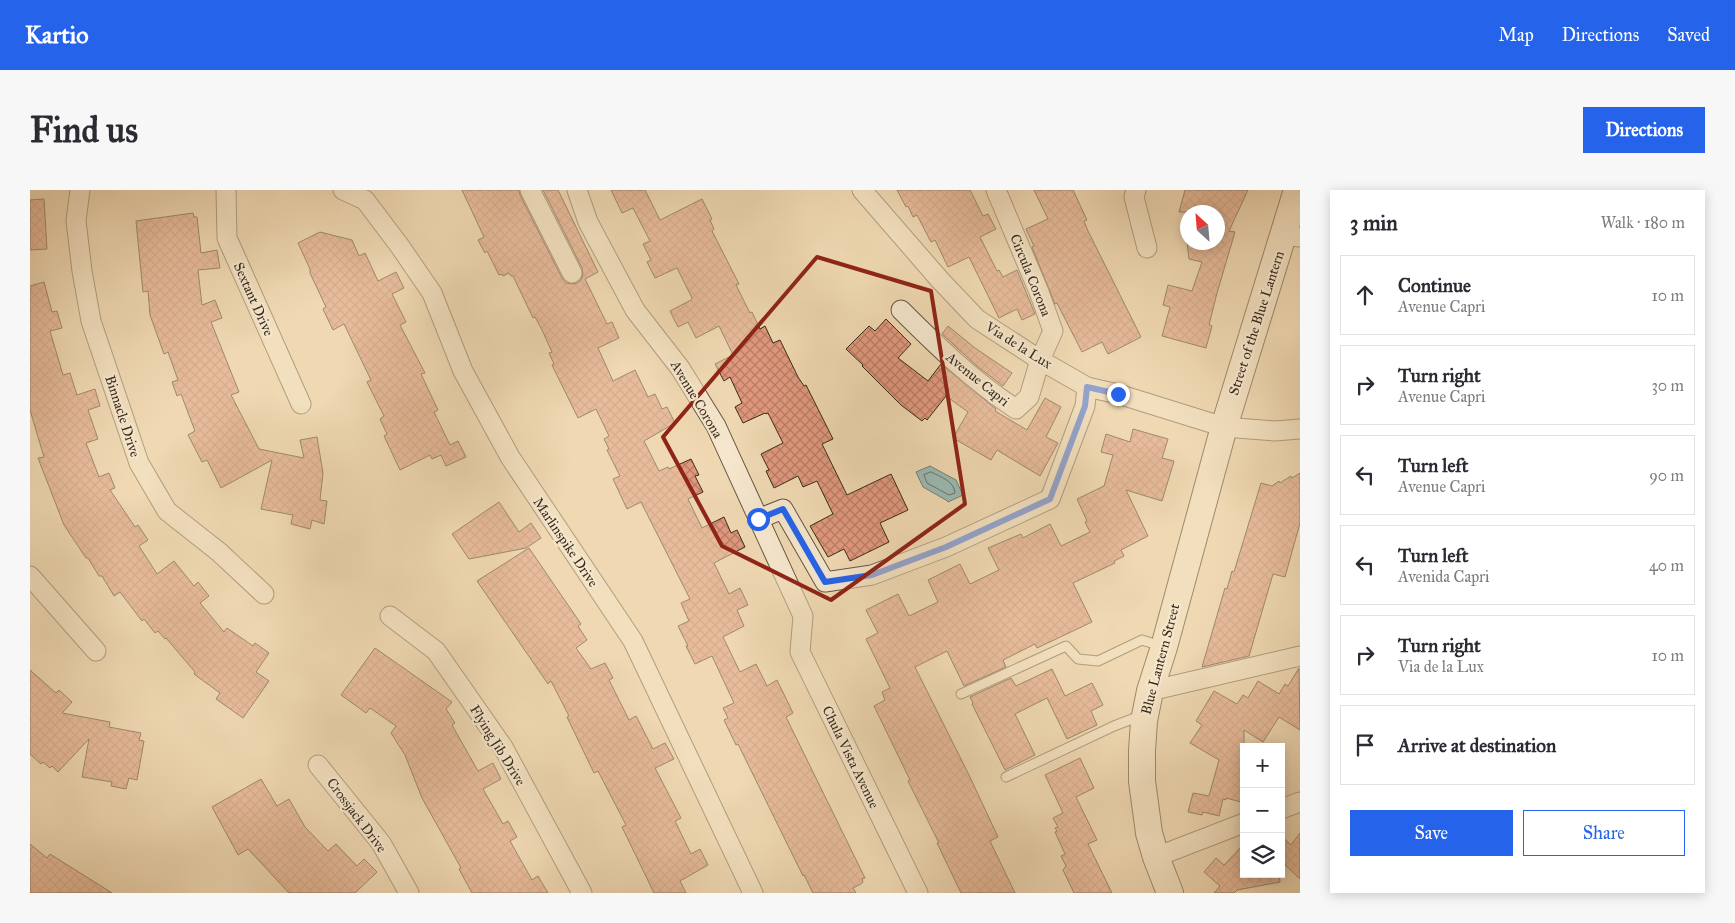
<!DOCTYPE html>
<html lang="en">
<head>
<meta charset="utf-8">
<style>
  :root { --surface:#fff; --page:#f7f7f7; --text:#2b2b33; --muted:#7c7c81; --line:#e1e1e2; --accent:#2563eb }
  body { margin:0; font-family:"IM FELL Great Primer",serif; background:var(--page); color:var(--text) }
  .controls { position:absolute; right:15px; bottom:15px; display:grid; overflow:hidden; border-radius:0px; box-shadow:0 2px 12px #0003 }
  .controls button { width:45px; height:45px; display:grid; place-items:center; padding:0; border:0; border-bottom:1px solid var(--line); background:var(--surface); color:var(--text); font:25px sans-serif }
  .compass { position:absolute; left:1150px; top:15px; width:45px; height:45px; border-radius:50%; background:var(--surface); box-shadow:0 2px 12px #0003; rotate:334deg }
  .stop { position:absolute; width:15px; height:15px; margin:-11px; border:4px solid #2563eb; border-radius:50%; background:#fff }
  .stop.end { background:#2563eb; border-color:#fff; box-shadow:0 1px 5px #0008 }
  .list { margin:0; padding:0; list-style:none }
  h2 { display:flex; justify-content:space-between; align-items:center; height:65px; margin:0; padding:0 20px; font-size:21px }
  h2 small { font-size:16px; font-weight:400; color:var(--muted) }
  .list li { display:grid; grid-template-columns:32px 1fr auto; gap:15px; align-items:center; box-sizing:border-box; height:80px; margin:0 10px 10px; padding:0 10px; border:1px solid var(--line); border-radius:0px }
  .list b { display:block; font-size:19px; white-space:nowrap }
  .list p { margin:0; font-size:16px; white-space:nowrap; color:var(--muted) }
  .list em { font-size:16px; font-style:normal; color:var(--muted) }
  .actions { display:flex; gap:10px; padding:15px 20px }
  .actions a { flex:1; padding:11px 0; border:1px solid var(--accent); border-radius:0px; text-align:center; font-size:18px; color:var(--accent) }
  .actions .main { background:var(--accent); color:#fff }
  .icon { flex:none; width:28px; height:28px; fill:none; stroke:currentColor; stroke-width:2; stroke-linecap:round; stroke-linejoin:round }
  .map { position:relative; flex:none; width:1270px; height:703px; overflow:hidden; border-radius:0px }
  header { display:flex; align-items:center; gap:30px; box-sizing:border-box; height:70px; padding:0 25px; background:var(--accent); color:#fff }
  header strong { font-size:24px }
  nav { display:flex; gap:28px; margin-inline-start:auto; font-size:18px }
  .intro { display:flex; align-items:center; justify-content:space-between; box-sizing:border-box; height:120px; padding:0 30px }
  h1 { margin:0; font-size:35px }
  .button { padding:12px 22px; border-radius:0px; background:var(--accent); color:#fff; font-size:18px; font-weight:700 }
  main { display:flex; gap:30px; padding:0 30px }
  aside { flex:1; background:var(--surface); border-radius:0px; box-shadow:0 2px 12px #0003 }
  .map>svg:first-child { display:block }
</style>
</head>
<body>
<header>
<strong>Kartio</strong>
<nav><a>Map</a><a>Directions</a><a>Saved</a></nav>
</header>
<div class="intro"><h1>Find us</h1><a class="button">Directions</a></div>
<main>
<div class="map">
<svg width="1270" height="703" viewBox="0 0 1270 703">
  <defs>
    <pattern id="building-cross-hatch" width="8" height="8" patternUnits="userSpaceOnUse" patternTransform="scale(1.25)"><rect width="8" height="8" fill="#e1987d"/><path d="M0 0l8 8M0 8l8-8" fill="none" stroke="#b77c66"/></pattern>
  </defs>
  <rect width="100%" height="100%" fill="#efd8b2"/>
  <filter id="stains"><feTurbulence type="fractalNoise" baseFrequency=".004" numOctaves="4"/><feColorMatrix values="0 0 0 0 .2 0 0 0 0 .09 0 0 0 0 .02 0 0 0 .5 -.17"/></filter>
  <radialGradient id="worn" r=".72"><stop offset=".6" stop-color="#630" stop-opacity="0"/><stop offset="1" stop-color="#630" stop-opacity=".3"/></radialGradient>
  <path fill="#9bb9b3" stroke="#748076" d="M900 276 926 290 933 305 918 312 916 310 893 297 886 282Z"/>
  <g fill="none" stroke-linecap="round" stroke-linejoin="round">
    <path stroke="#6a7266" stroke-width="1" d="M901 282C911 287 924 291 925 303L919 305 897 293 894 285Z"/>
  </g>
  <path fill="url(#building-cross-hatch)" stroke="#392b1a" d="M432 0H489L490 5 532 88 536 93 542 94 547 93 551 90 553 84 552 78 513 0H528L568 82 555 89 577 134 582 132 589 148 568 158 583 191 605 180 618 207 625 204 632 219 637 217 645 233 614 251 629 281 638 277 639 279 661 269 669 285 665 286 673 302 658 309 672 338 694 327 701 343 707 340 715 357 684 373 699 404 710 398 718 415 707 420 714 436 693 447 710 482 726 474 737 496 747 490 763 523 756 527 835 688 832 689 833 692 831 694 823 698 826 703H783L774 685 773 686 708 554 706 555 694 530 698 528 693 518 704 513 682 466 665 474 656 456H658L648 436 659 431 651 413 660 409 611 312 597 319 583 289 590 286 577 260 579 259 574 249 579 246 566 219 548 228 522 175 524 174 519 163 522 162 512 140 505 127 503 128 483 86H481L479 83 473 86 472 84 469 85 457 61 455 63 448 50 454 47Z
    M581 0H615L630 30 672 9 682 29 680 30 684 39 682 41 709 94 706 95 720 123 722 122 730 139 735 136 743 153 750 150 768 187 774 196 776 195 803 249 792 254 817 305 861 284 878 320 850 333 859 352 820 371 814 359 798 367 780 336 803 324 787 291 773 297 768 286 744 298 736 281 739 280 731 264 753 253 738 223 736 224 735 223 713 233 705 217 712 213 700 187 694 191 685 174 703 165 689 136 666 148 658 132 648 137 640 121 661 110 662 108 647 78 625 88 617 72 621 70 613 54 620 51 603 18 592 23Z
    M867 0H940L953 26 958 24 966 39 950 47 967 81 969 80 973 87 987 80 1005 124 992 130 987 119 969 128 939 67 918 77 905 50 901 52 887 25 883 27 878 16 876 17Z
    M1004 0H1043L1057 30 1054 31 1058 41 1111 147 1078 164 1072 152 1052 162 1027 113 1025 114 1002 57 1004 56 996 39 1018 29Z
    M1155 0H1218L1199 41 1205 42 1187 103 1179 135 1182 136 1176 158 1132 146 1140 117 1133 115 1138 95 1162 101 1172 72 1159 69 1157 52H1188V22H1149Z
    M14 9 17 59 0 60V10Z
    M163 23 164 27H167L171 63 187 60 190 78 168 80 172 115 185 110 192 128 181 132 209 202 201 205 229 259 274 268 270 250 287 247 293 283 290 310 297 311 294 334 282 330 280 339 261 334 263 325 231 319 242 270 191 298 177 270 172 272 158 245 165 241 151 204 147 206 142 192 148 190 138 162 134 164 120 125 118 101 113 102 106 31Z
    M290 42 322 50 329 66 335 63 348 91 366 82 374 98 362 104 376 132 370 135 395 183 391 184 408 220 404 222 420 255 428 251 436 267 416 276 411 265 402 269 400 265 370 280 354 246 357 244 350 229 354 226 337 192 341 190 314 134 303 140 293 119 296 117 280 83V79L268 53Z
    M14 92 22 122 27 121 32 138 20 141 33 185 40 183 47 205 65 199 70 216 58 220 68 249 56 253 69 287 79 283 85 298 80 300 105 337 108 335 118 350 109 356 127 384 144 371 164 396 168 392 179 406 170 413 194 442 197 438 223 456 225 453 239 463 226 482 239 491 213 528 186 509 190 503 164 484 165 482 136 448 135 449 128 441 125 443 114 429 112 431 90 402 84 406 72 386H69L58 368H56L34 335 8 268 14 267 0 220V96Z
    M856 129 881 154 868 168 898 191 911 174 966 219 965 221 997 240 1015 208 1031 217 1016 247 1028 253 1010 286 967 260 961 270 923 248 938 222 916 206 897 230 895 228 892 231 871 215 832 176 833 175 816 159 839 136 845 141Z
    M918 136 945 158 982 183 973 196 947 176 912 144Z
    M1103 239 1138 249 1132 268 1144 271 1132 311 1096 300 1118 346 1091 360 1094 366 1084 371 1085 373 1043 393 1062 432 1007 458 1005 454 973 470 976 477 934 496 917 461 885 477 939 585 968 647 960 651 985 703H931L907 653H909L878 591 880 590 844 516 855 510 852 502 860 498 836 449 848 443 836 420 868 404 879 426 908 412 898 390 930 374 940 394 969 380 958 358 991 344 993 348 1020 334 1031 356 1060 342 1055 332 1057 331 1047 309 1074 296 1083 265 1071 262 1076 244 1100 252Z
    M1270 283V333L1255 387 1243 384 1219 466 1172 477 1195 398 1197 399 1202 381 1204 382 1231 293 1242 296 1249 291 1250 293 1261 286 1262 288Z
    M469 312 489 342 501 333 511 348 496 358 439 369 422 344Z
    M499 358 551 434 548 436 557 450 546 458 561 479 575 473 583 488 579 490 599 530 606 526 623 559 635 553 644 569 625 578 651 628 645 631 661 664 670 659 678 675 650 691 656 703H624L592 637 596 635 568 581 564 583 537 527 539 526 521 491 518 494 447 391Z
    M345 458 422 512 416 519 425 533 422 535 448 581 463 573 471 589 453 599 473 634 478 631 487 647 480 651 502 690 508 686 518 703H442L429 679 431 678 392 608 375 565 361 543 366 536 340 518 336 523 311 505Z
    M1269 478 1270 540 1249 527 1233 552 1214 540V601L1211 612 1196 608V610L1193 609 1189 626 1173 622 1172 625 1158 622 1163 603 1179 606 1189 570 1160 553 1172 535 1166 531 1184 501 1207 514 1213 505 1218 508 1228 491 1249 504 1255 494 1258 496Z
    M1022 479 1035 506 1062 493 1073 515 1061 521 1067 535 1037 549 1017 508 985 524 1005 565 975 580 942 514 943 513 940 507 981 488 986 496Z
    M0 480 26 503 29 500 42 512 32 523 80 532 79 537 111 543 109 550 114 551 107 590 99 588 96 599 81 596 82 592 52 587 59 549 28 582 22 576 20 578 13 572 11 574 0 564Z
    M1050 568 1064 598 1046 607 1067 650 1058 654 1082 703H1044L1033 680 1036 676 1031 666 1035 664 1025 642 1027 641 1025 638 1028 637 1023 628 1033 623 1015 585Z
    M231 589 247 616 259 609 275 637 298 661 306 654 327 676 334 669 347 682 325 703H259L218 659 208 665 182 617Z
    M1270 643V689L1251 671V646L1261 655Z
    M0 654 17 668 20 664 82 703H0Z
    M1214 654V684H1249L1250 692 1207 700 1204 703H1184L1190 696 1174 682 1186 668 1194 675Z"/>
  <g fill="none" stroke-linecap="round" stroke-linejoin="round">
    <g stroke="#665640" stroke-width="11">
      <path id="lane" d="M931 504 1036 456 1048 469 1068 471 1112 450 1131 456
        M976 587 1084 536 1110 526"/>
    </g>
    <g stroke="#665640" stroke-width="21">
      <path id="street" d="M50 0 46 31 52 81 61 131 109 273 137 321 189 362 234 404
        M196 0 197 48 271 214
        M313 0 335 10 369 55 402 103 433 181 480 267 603 451 723 703
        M500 0 542 83
        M547 0 558 32 605 120 650 178 686 236 773 426 770 462 888 703
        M832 0 910 90 947 129 1010 170 1057 197 1088 204 1194 237 1245 241 1270 239
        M1106 0 1104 7 1117 58
        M1254 45 1270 47
        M871 120C907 156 943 191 986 219L999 207 1010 170 1023 141 1009 102 966 0
        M728 329 753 319 795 392 842 385 916 357 1020 309 1055 216 1057 197
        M0 386 66 461
        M360 426 406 461 473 557 552 703
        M1120 501 1270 466
        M288 575 351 653 379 703
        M1251 619 1270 612
        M1126 667 1214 633"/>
    </g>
    <g stroke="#392b1a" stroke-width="28">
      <path id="secondary" d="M1140 703 1126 667 1119 643 1112 591V561L1114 531 1120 501 1134 457 1194 237 1267 0"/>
    </g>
    <use href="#lane" stroke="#f5e6cd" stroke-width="9"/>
    <use href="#street" stroke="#f5e6cd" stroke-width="19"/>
    <use href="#secondary" stroke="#f5e6cd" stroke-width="26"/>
  </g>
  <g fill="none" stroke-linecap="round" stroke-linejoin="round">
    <path stroke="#2563eb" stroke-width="6" d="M728 329 753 319 795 392 842 385 916 357 1020 309 1055 216 1057 197 1088 204"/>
  </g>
  <path d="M0 0H1270V703H0ZM787 67 901 101 935 314 801 410 692 356 633 247Z" fill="#efd8b2" fill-opacity=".55" fill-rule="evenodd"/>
  <path fill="none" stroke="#8f2418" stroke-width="4" stroke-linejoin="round" d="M787 67 901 101 935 314 801 410 692 356 633 247Z"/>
  <g text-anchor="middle" stroke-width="4.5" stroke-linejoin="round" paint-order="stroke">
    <g font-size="14" fill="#392b1a" stroke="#f5e6cd">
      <text transform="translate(1001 85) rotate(68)" y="5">Circula Corona</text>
      <text transform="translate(224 109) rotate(66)" y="5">Sextant Drive</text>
      <text transform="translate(1226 133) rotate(-72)" y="5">Street of the Blue Lantern</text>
      <text transform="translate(989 155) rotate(32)" y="5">Via de la Lux</text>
      <text transform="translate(948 189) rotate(39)" y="5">Avenue Capri</text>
      <text transform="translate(667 209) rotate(59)" y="5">Avenue Corona</text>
      <text transform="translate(93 226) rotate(72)" y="5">Binnacle Drive</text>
      <text transform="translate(536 352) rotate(56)" y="5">Marlinspike Drive</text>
      <text transform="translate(1130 469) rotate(-75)" y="5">Blue Lantern Street</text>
      <text transform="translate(468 555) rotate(58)" y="5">Flying Jib Drive</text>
      <text transform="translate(821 567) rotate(64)" y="5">Chula Vista Avenue</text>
      <text transform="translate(327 625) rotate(53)" y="5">Crossjack Drive</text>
    </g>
  </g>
  <rect width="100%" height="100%" filter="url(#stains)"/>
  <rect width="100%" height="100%" fill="url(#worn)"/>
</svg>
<div class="controls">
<button>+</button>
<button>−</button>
<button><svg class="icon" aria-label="layers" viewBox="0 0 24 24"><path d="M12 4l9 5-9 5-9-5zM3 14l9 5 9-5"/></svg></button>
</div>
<svg class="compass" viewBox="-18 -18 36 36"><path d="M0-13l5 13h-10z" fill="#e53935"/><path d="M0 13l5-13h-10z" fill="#7c7c81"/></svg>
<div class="stop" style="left:728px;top:329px"></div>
<div class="stop end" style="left:1088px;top:204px"></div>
</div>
<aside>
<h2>3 min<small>Walk · 180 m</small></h2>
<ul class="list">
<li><svg class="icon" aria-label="ahead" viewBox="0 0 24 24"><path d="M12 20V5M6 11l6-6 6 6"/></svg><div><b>Continue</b><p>Avenue Capri</p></div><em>10 m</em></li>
<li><svg class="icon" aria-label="right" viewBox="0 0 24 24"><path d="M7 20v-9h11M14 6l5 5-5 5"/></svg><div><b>Turn right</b><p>Avenue Capri</p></div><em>30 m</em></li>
<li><svg class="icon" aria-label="left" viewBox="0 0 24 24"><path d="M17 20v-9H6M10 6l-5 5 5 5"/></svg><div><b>Turn left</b><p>Avenue Capri</p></div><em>90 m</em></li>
<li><svg class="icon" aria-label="left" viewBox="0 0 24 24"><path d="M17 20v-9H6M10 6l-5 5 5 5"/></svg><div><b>Turn left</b><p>Avenida Capri</p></div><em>40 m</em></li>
<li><svg class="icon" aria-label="right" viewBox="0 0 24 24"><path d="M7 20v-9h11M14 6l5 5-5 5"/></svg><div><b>Turn right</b><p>Via de la Lux</p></div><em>10 m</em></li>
<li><svg class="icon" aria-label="arrive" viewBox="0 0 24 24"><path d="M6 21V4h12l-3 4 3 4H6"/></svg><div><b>Arrive at destination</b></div></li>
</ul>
<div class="actions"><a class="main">Save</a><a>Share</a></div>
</aside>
</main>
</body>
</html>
